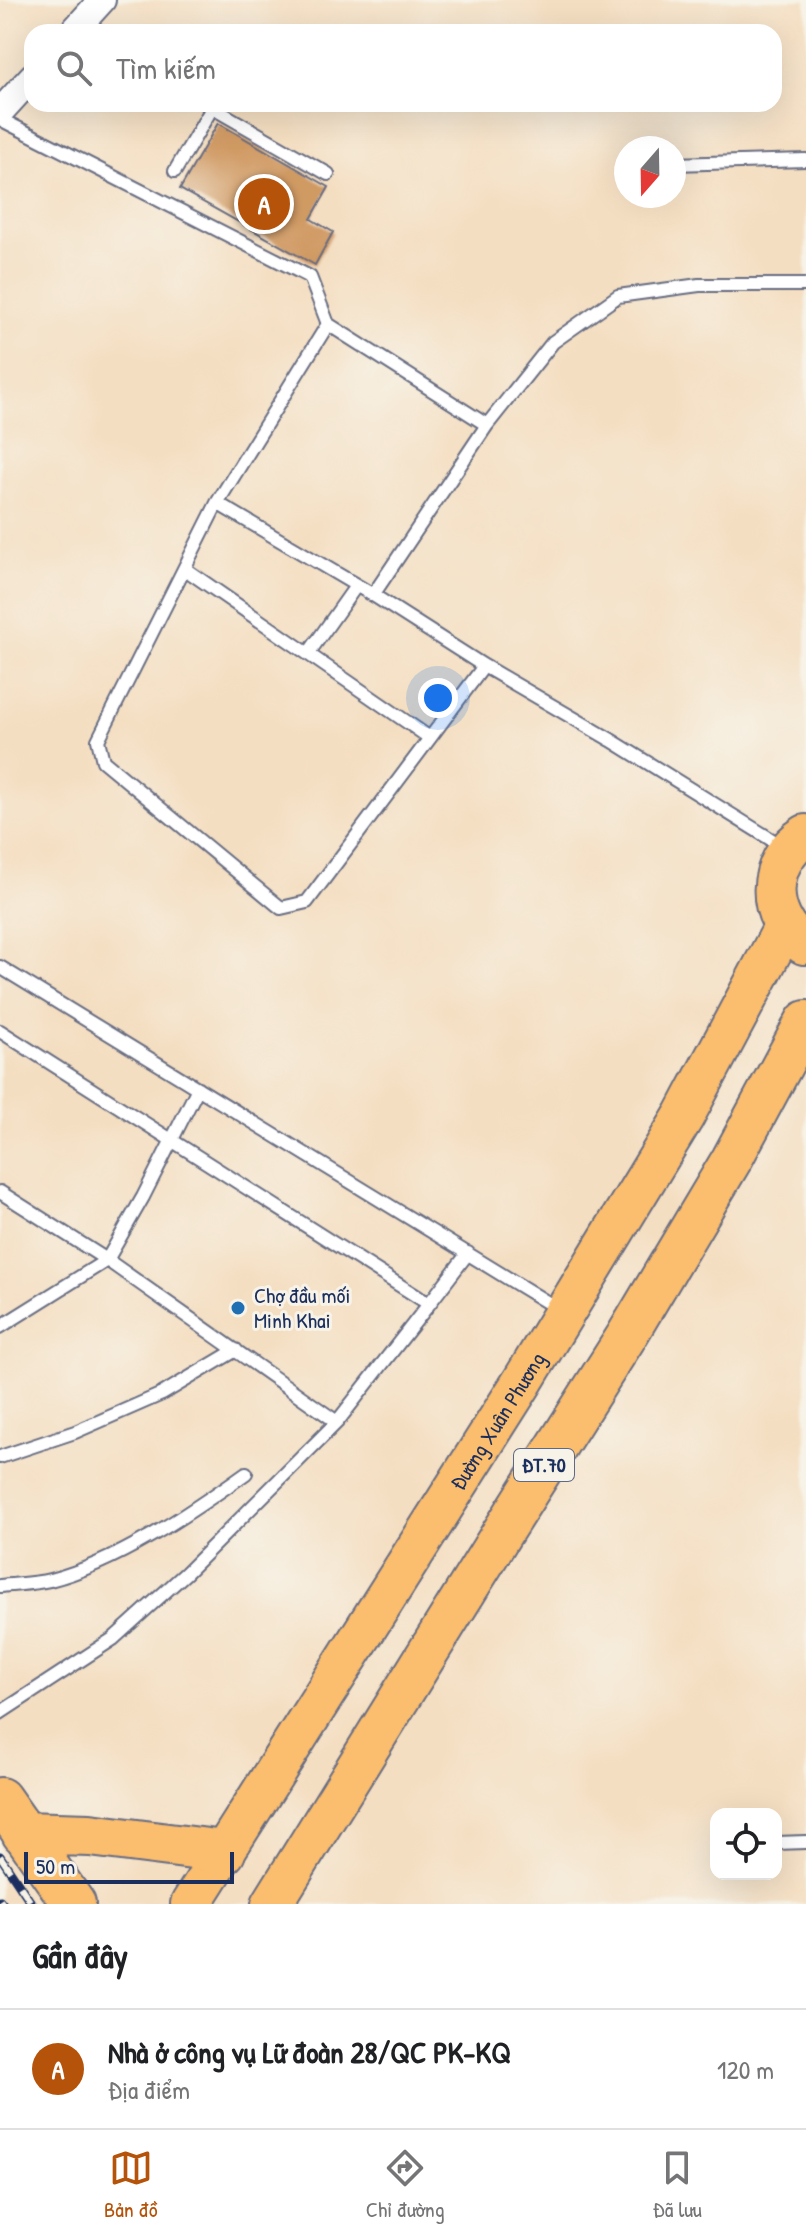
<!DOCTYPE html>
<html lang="vi">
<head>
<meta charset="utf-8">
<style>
  :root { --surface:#fff; --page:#f6f6f6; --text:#202124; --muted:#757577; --line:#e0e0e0; --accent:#b45309 }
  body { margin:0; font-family:"Patrick Hand",sans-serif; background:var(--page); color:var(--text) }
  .controls { position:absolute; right:24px; bottom:24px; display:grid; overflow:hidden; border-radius:16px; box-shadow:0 8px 32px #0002 }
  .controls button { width:72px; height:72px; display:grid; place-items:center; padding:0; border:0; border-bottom:2px solid var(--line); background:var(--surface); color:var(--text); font:40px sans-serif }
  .compass { position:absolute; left:614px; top:136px; width:72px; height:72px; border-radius:50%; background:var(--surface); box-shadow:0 8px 32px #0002; rotate:200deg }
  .scale { position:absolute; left:24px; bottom:20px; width:210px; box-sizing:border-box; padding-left:8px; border:4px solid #1b2f5e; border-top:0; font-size:22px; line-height:28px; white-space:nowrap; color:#1b2f5e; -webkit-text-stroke:6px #f7f3e8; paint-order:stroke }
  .you { position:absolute; left:438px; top:698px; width:28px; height:28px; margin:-20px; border:6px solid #fff; border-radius:50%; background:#1a73e8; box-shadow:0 0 0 12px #1a73e833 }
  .badge { display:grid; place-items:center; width:52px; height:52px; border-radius:50%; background:var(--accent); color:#fff; font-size:26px; font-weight:700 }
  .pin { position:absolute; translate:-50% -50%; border:4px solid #fff; box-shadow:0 2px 8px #0006 }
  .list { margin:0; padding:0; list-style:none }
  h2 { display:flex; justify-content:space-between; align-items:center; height:104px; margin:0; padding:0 32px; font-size:34px }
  h2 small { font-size:26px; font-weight:400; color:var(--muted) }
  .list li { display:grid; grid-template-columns:52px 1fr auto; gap:24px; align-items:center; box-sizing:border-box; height:120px; padding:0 32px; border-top:2px solid var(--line) }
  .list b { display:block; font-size:30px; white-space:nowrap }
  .list p { margin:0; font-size:26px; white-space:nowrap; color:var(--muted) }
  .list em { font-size:26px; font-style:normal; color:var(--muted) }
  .icon { flex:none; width:44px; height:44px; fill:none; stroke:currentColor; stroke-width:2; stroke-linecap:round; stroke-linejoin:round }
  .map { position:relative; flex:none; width:806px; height:1904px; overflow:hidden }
  .search { position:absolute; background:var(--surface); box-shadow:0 8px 32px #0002; left:24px; right:24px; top:24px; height:88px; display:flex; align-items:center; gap:20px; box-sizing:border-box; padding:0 28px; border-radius:24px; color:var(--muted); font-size:30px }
  .sheet { height:224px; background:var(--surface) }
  nav { display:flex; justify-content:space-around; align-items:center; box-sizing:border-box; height:112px; border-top:2px solid var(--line); background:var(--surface); font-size:22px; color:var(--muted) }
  nav a { display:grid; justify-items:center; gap:4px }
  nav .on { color:var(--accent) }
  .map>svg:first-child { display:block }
</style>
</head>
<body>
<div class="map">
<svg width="806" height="1904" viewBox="0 0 806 1904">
  <rect width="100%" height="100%" fill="#f7f3e8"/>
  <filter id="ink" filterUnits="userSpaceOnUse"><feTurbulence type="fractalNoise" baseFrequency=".0125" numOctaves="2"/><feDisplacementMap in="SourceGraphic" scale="16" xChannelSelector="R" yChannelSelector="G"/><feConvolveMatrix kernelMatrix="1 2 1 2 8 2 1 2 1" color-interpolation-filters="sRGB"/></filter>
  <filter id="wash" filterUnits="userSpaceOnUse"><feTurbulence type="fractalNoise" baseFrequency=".006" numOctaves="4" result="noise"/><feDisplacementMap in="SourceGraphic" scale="32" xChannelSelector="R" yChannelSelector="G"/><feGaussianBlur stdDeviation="1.8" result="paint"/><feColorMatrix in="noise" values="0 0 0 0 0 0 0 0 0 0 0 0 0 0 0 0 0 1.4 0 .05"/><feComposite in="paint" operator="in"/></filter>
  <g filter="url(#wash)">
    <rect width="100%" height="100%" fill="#f4dec1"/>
    <g id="blocks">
      <path fill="#d09a63" d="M218 123 329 187 311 219 333 232 315 265 180 189Z"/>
    </g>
  </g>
  <g filter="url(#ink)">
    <use href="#blocks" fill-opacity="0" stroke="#676c81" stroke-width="2"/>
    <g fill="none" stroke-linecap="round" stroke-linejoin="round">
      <g stroke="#676c81" stroke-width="16">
        <path id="service" d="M206 104 328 174
          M0 119 310 277 328 324 487 425
          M674 164 806 160
          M175 171 212 108
          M328 324 217 503 98 740 103 761 281 908 307 902 484 666
          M217 503 373 595 484 666 611 740 785 848
          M185 569 430 738
          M373 595 487 425 553 342 618 296 699 285H806
          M308 654 356 586
          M0 967 558 1309
          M0 1031 429 1304 337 1422 186 1573 113 1639 0 1713
          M0 1192 107 1260 337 1422
          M429 1304 468 1253
          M0 1327 107 1260 143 1197 198 1088
          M0 1457 75 1432 162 1394 236 1350
          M0 1586C16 1584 34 1584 50 1580 117 1563 190 1513 246 1473
          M776 1843 806 1842"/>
      </g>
      <g stroke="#676c81" stroke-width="30">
        <path id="minor" d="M73 32 102 0
          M0 112 32 77"/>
      </g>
      <g stroke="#676c81" stroke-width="44">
        <g id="primary">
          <path d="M804 944C763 918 766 860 806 835"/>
          <path id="s1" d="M191 1904 521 1384 684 1116 785 926"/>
          <path d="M272 1904 505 1528 626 1337 732 1159 806 1021"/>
        </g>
      </g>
      <g stroke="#676c81" stroke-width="46">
        <path id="trunk" d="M0 1799 74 1904
          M23 1833 90 1835 224 1852"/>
      </g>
      <use href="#service" stroke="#fff" stroke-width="12"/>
      <use href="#minor" stroke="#fff" stroke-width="26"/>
      <use href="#primary" stroke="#fbbd6e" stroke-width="40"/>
      <use href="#trunk" stroke="#fbbd6e" stroke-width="42"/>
      <g stroke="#1b2f5e" stroke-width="9">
        <path id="rail" d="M0 1856 32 1904
          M0 1900 3 1904"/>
      </g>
      <use href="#rail" stroke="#f7f3e8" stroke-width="6" stroke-dasharray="18" stroke-linecap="butt"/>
    </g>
  </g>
  <circle fill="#1f6fb2" stroke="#f7f3e8" stroke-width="3" cx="238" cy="1308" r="8"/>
  <g text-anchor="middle" stroke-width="6" stroke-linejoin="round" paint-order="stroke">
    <rect fill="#f7f3e8" stroke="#5d6a87" stroke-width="2" x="514" y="1449" width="60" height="32" rx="6"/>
    <g font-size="20" font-weight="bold" fill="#1b2f5e">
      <text x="544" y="1472">ĐT.70</text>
    </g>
    <g font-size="22" fill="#1b2f5e" stroke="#f7f3e8" text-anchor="start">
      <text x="254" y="1303">Chợ đầu mối<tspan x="254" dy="25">Minh Khai</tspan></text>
    </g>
    <g font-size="22" fill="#1b2f5e" stroke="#f7f3e8">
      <text dy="8" stroke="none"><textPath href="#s1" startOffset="572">Đường Xuân Phương</textPath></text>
    </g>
  </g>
</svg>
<div class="controls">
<button><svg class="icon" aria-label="locate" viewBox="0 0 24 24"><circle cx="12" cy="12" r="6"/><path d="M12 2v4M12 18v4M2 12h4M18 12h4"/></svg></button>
</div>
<svg class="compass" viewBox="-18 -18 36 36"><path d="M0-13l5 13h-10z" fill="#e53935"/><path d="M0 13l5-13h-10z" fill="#757577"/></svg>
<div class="scale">50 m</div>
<div class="you"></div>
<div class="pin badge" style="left:264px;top:204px">A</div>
<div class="search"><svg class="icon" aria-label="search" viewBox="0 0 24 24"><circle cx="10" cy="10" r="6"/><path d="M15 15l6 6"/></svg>Tìm kiếm</div>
</div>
<section class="sheet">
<h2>Gần đây<small></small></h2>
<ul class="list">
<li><span class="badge">A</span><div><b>Nhà ở công vụ Lữ đoàn 28/QC PK-KQ</b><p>Địa điểm</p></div><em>120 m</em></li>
</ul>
</section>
<nav>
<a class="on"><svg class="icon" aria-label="map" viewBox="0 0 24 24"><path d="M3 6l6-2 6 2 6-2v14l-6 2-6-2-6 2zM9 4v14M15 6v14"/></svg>Bản đồ</a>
<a><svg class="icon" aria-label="directions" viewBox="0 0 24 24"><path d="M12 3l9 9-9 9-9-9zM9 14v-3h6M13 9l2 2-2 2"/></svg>Chỉ đường</a>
<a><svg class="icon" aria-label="saved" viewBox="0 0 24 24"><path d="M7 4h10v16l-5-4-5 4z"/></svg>Đã lưu</a>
</nav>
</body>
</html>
